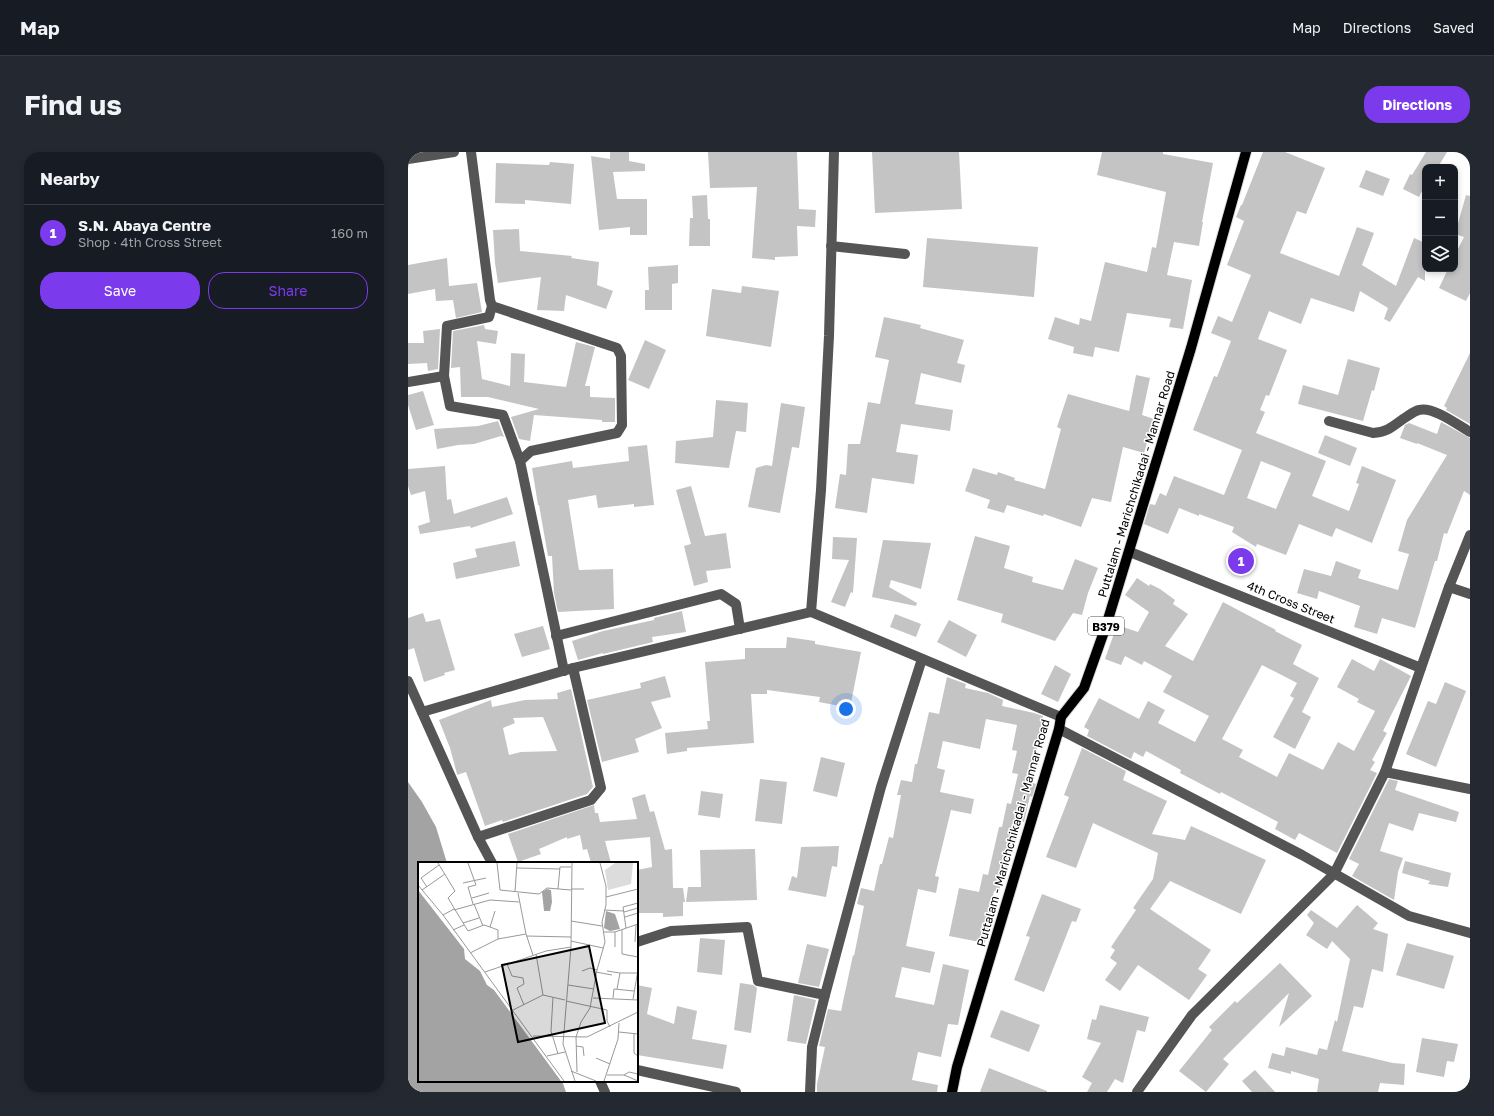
<!DOCTYPE html>
<meta charset="utf-8">
<style>
body{margin:0;font-family:"Golos Text",sans-serif;background:#242831;color:#f1f3f6}
.controls{position:absolute;right:12px;top:12px;display:grid;overflow:hidden;border-radius:8px;box-shadow:0 2px 6px #0003}
.controls button{width:36px;height:36px;display:grid;place-items:center;padding:0;border:0;border-bottom:1px solid #363941;background:#171b24;color:#f1f3f6;font:20px sans-serif}
.you{position:absolute;left:438px;top:557px;width:14px;height:14px;margin:-10px;border:3px solid #fff;border-radius:50%;background:#1a73e8;box-shadow:0 0 0 6px #1a73e833}
.badge{display:grid;place-items:center;width:26px;height:26px;border-radius:50%;background:#7c3aed;color:#fff;font-size:13px;font-weight:700}
.pin{position:absolute;translate:-50% -50%;border:2px solid #fff;box-shadow:0 1px 4px #0006}
.list{margin:0;padding:0;list-style:none}
h2{display:flex;justify-content:space-between;align-items:center;height:52px;margin:0;padding:0 16px;font-size:17px}
h2 small{font-size:13px;font-weight:400;color:#9ea1a6}
.list li{display:grid;grid-template-columns:26px 1fr auto;gap:12px;align-items:center;box-sizing:border-box;height:56px;padding:0 16px;border-top:1px solid #363941}
.list b{display:block;font-size:15px;white-space:nowrap}
.list p{margin:0;font-size:13px;white-space:nowrap;color:#9ea1a6}
.list em{font-size:13px;font-style:normal;color:#9ea1a6}
.actions{display:flex;gap:8px;padding:12px 16px}
.actions a{flex:1;padding:9px 0;border:1px solid #7c3aed;border-radius:16px;text-align:center;font-size:14px;color:#7c3aed}
.actions .main{background:#7c3aed;color:#fff}
.icon{flex:none;width:22px;height:22px;fill:none;stroke:currentColor;stroke-width:2;stroke-linecap:round;stroke-linejoin:round}
.map{position:relative;flex:none;width:1062px;height:940px;overflow:hidden;border-radius:16px}
header{display:flex;align-items:center;gap:24px;box-sizing:border-box;height:56px;padding:0 20px;background:#171b24;border-bottom:1px solid #363941}
header strong{font-size:19px}
nav{display:flex;gap:22px;margin-inline-start:auto;font-size:14px}
.intro{display:flex;align-items:center;justify-content:space-between;box-sizing:border-box;height:96px;padding:0 24px}
h1{margin:0;font-size:28px}
.button{padding:10px 18px;border-radius:16px;background:#7c3aed;color:#fff;font-size:14px;font-weight:700}
main{display:flex;gap:24px;padding:0 24px}
aside{flex:1;background:#171b24;border-radius:16px;box-shadow:0 2px 6px #0003}
.map>svg:first-child{display:block}
.water{fill:#a3a3a3}
.building{fill:#c4c4c4;fill-rule:evenodd}
.lines{fill:none;stroke-linecap:round;stroke-linejoin:round}
.major-casing{stroke:#dbdbdb;stroke-width:12}
.minor{stroke:#555;stroke-width:10}
.major{stroke:#000;stroke-width:10}
.labels{text-anchor:middle;dominant-baseline:central;stroke-width:3;stroke-linejoin:round;paint-order:stroke}
.shield{fill:#fff;stroke:#4c4c4c;stroke-width:1}
.shield-label{font-size:11px;font-weight:bold;fill:#000}
.street-label{font-size:12px;fill:#000;stroke:#fff}
.inset-road{fill:none;stroke:#999;stroke-width:1}
.view{fill:#000;fill-opacity:0.15;stroke:#000;stroke-width:2}
.inset-edge{fill:none;stroke:#000;stroke-width:2}
</style>
<header>
<strong>Map</strong>
<nav><a>Map</a><a>Directions</a><a>Saved</a></nav>
</header>
<div class="intro"><h1>Find us</h1><a class="button">Directions</a></div>
<main>
<aside>
<h2>Nearby<small></small></h2>
<ul class="list">
<li><span class="badge">1</span><div><b>S.N. Abaya Centre</b><p>Shop · 4th Cross Street</p></div><em>160 m</em></li>
</ul>
<div class="actions"><a class="main">Save</a><a>Share</a></div>
</aside>
<div class="map">
<svg width="1062" height="940" viewBox="0 0 1062 940">
<rect width="100%" height="100%" fill="#fff"/>
<path class="water" d="M0,630L14,650L28,675L39,711H11V929H154L158,940H0Z"/>
<g class="building">
<path d="M202,0H221V9L237,12V19L205,20L209,47H239V83H222V75L191,78L183,4L202,7Z"/>
<path d="M300,0H389L391,57L408,58L407,75L389,74L390,104L367,105V108L344,106L349,35L302,36Z"/>
<path d="M464,0H551L554,57L467,61Z"/>
<path d="M694,0H755V2L805,11L794,70H795L791,94L766,90L759,123L784,128L775,177L761,175L763,167L719,161L711,200L687,195L685,205L665,201L666,195L640,187L647,165L671,173L672,166L683,169L697,110L739,120L744,95L748,96L758,40L689,23Z"/>
<path d="M855,0H877L917,16L898,62L889,59L872,101L931,124L949,75L966,81L954,113L988,134L1006,86L1017,91V129L1010,125L982,170L976,167L980,156L952,139L946,160L903,146L893,172L861,159L850,187L879,198L861,244L858,243L852,258L857,260L848,281L918,309L904,344L941,359L951,332L948,331L954,314L988,328L964,391L928,376L924,385L891,372L878,403L849,392L848,395L824,380L826,375L791,362V364L771,356L760,382L736,372L742,352L747,353L752,341L758,344L766,324L816,343L834,298L785,278L806,224L809,225L823,189L803,181L810,164L824,170L843,123L819,113L836,69L828,65L833,53H834ZM853,309L883,321L868,357L839,346Z"/>
<path d="M1018,0H1039L1030,15H1017V33L1011,45L995,37L1002,22L1004,23Z"/>
<path d="M142,10L166,12L163,52L117,48V52L87,51L88,11L141,13Z"/>
<path d="M958,18L982,27L975,44L951,35Z"/>
<path d="M299,43L300,67H302V94H281L282,66H285L284,44Z"/>
<path d="M1058,43L1062,44V141L1058,149L1031,136L1040,117H1047V103L1056,85L1047,82Z"/>
<path d="M111,77L112,99L164,104L163,106L191,110L189,133L205,139L198,157L158,143L156,159L129,158L133,125L90,131L87,111L85,78Z"/>
<path d="M519,86L630,95L626,145L515,135Z"/>
<path d="M39,106L41,134L69,131L74,160L48,166L45,148L28,149L27,137L0,142V113Z"/>
<path d="M270,113V131L264,132V158H237V138H241L240,115Z"/>
<path d="M334,134L371,139L363,195L298,184L304,137L333,141Z"/>
<path d="M476,165L513,173L512,176L556,188L549,211L557,213L553,231L513,221L507,252L545,258L542,279L493,272L488,300L510,303L506,332L464,326L459,361L427,356L432,322L438,323L440,292H452L460,250L472,252L481,208L467,205Z"/>
<path d="M76,173L77,177L90,179L88,192L69,189L74,227L102,234L103,201L117,202L116,230L158,235L168,190L187,195L177,234H182V245L207,246V270H194V268L126,263L122,289L111,287L103,265L131,257L80,245H53L52,215L43,216L45,179Z"/>
<path d="M32,177L30,217L20,219L19,211L0,212V191H16L15,179Z"/>
<path d="M237,188L258,198L241,237L220,228Z"/>
<path d="M1062,201V272L1038,258L1039,256L1036,254Z"/>
<path d="M940,207L972,216L966,239L964,238L955,269L890,252L895,233L930,243Z"/>
<path d="M728,223L742,226L734,263L746,267L736,301L715,295L703,350L684,346L673,375L636,362L635,364L599,353L596,361L579,356L582,348L557,339L565,316L589,323L590,320L607,326L606,328L637,337L653,277L649,275L660,242L721,259Z"/>
<path d="M15,239L26,273L8,278L0,253V243Z"/>
<path d="M308,248L340,251L338,280L328,279L321,316L267,311L268,289L305,285Z"/>
<path d="M373,251L397,255L391,296L384,295L372,361L340,355L348,316L358,313L364,314Z"/>
<path d="M90,269L96,285L93,284L66,292L50,293L29,297L26,277L70,274Z"/>
<path d="M1033,270L1062,286V343L1056,339L1039,382L1036,381L1029,409H1027L1007,476L974,466L969,482L946,475L952,454L911,439L909,447L889,441L896,417L923,424L928,409L953,418L950,426L990,438L1001,402L990,399L999,368L1039,303L1009,291V292L992,286L997,273L1001,271L1029,282Z"/>
<path d="M917,283L949,296L942,314L910,301Z"/>
<path d="M239,293L246,353L226,355V352L190,356L188,343L160,348L171,418L205,417L206,457L150,460L146,441L144,404H140L131,353H130L124,316L164,309L165,316L221,309L220,295Z"/>
<path d="M37,314L39,348L43,347L46,362L99,345L105,362L63,376L62,374L12,382L10,374L22,370L17,339L3,343L0,334V317Z"/>
<path d="M283,334L297,384L318,381L323,416L298,419L300,430L286,434L276,394L283,392L268,338Z"/>
<path d="M567,384L602,394L596,416L625,425L624,430L655,438L667,407L690,416L680,441L674,463L665,461L647,489L593,470L595,462L549,448Z"/>
<path d="M425,385L449,386L445,441L443,440L437,455L423,450L441,408L424,407Z"/>
<path d="M475,388L523,391L513,437L483,428L481,435L509,451L508,454L464,445Z"/>
<path d="M107,389L112,414L48,427L45,411L69,405L67,397Z"/>
<path d="M729,426L741,434L742,432L752,437L767,448L765,452L780,462L757,494L785,509L815,450L868,478L867,479L894,493L885,512L911,526L894,560L903,565L887,597L865,585L886,546L882,544L889,531L854,513L814,587L835,598L831,605L869,625L881,601L915,618L930,590L946,599L967,559L949,550L951,547L929,535L944,507L966,519L972,507L1003,524L975,579L979,581L964,608L967,610L962,618L969,621L929,701L891,681L887,688L867,677L870,670L813,640L812,642L772,621L773,618L738,599L735,605L726,600L723,607L679,584L681,578L676,575L691,546L731,567L740,549L757,558L750,571L787,590L801,564L755,540L764,524L736,509L734,513L717,504L713,513L697,507L709,473L730,480L741,460L717,443Z"/>
<path d="M274,459L278,480L244,485L245,490L195,502V501L170,508L164,489L195,479L246,468V466Z"/>
<path d="M15,461L18,470L32,467L47,518L36,521L37,523L16,530L6,496L0,498V466Z"/>
<path d="M487,462L513,472L508,485L482,475Z"/>
<path d="M541,468L569,483L558,505L529,490Z"/>
<path d="M135,474L142,497L114,505L106,482Z"/>
<path d="M379,485L407,489V492L453,500L442,556L411,550L412,545L359,538V542H343L346,591L279,596V599L259,602L257,581L300,577L299,569H302L297,510L337,507V496H378Z"/>
<path d="M647,513L663,522L650,550L633,542Z"/>
<path d="M257,524L263,545L243,550L254,576L227,587L231,600L194,610L179,548L233,536L232,531Z"/>
<path d="M539,525L558,532L557,536L580,541L595,548L594,554L626,561L635,564L626,612H629L625,631L628,632L624,645L622,644L616,670L612,669L607,694L604,693L599,717H596L591,740L586,739L578,774L580,775L577,791L541,784L551,736L571,740L575,722L580,723L591,675H594L599,651L603,652L610,622L604,621L609,599L604,598L609,573L578,567L572,597L535,589L529,616L537,618L532,640L566,647L563,662L543,658L527,724L531,725L528,741L510,737L498,794L527,800L522,821L494,815L487,845L526,853L535,812L561,818L550,873L540,872L533,905L510,900L504,928L530,933L529,940H409V932L417,895L411,894L420,857L433,859L445,803L446,804L456,754L449,752L453,736L466,739L472,712H474L481,685L485,686L493,643H489L493,628L504,630L507,612H509L521,560L531,562Z"/>
<path d="M1037,530L1058,539L1028,615L998,602L1020,549L1028,552Z"/>
<path d="M163,537L185,635L179,642L95,670L94,668L77,674L58,620L49,623V622L42,596L31,568L83,548L84,555L117,548L150,547L149,541ZM135,565L149,599L113,600L101,603L95,576L107,571L105,566Z"/>
<path d="M674,596L718,619L715,628L759,649L744,682L777,688L783,674L858,708L833,762L762,729L742,757L803,798L790,817L799,823L781,848L730,813L712,839L697,828L709,811L702,806L707,798L703,795L728,758L725,756L745,727L750,701L685,671L668,716L638,705L661,645L656,643Z"/>
<path d="M413,605L437,611L429,645L405,639Z"/>
<path d="M352,627L379,630L374,672L347,669Z"/>
<path d="M981,627L990,629L987,638L1051,660L1048,670L1011,661L1005,679L981,671L972,699L995,706L990,720L986,748L944,724L951,712L941,707Z"/>
<path d="M293,639L315,642L312,666L290,663Z"/>
<path d="M237,642L242,660L246,659L257,698L264,697L265,736H275L277,750H275V764L255,765V761H229V718L244,715L242,685L197,689L203,711H183L179,697L175,698L172,683L159,687V685L131,697L133,702L110,710L100,682L186,653L187,661H190L192,670L229,667L224,646Z"/>
<path d="M431,694L429,715L424,714L418,745L380,738L384,724L389,726L393,695Z"/>
<path d="M347,697L349,748L278,750L280,735H293L292,698Z"/>
<path d="M997,709L1043,721L1040,735L1020,732L1022,729L994,721Z"/>
<path d="M634,742L673,757L668,770L664,769L636,840L606,828L622,785L618,784Z"/>
<path d="M949,753L970,771L965,777L980,782L975,820L964,817L955,856L946,854L934,899L985,911L997,912L996,933L972,931L970,940H909L911,927L883,919V922L860,916L864,901L876,904L878,895L909,903L911,896L919,898L927,868L929,870L942,807L924,789L919,797L898,783L906,771L899,763L903,758L929,776Z"/>
<path d="M292,786L317,788L314,823L289,820Z"/>
<path d="M999,791L1046,804L1036,837L988,823Z"/>
<path d="M399,792L421,797L411,835L390,831Z"/>
<path d="M872,811L904,844L871,875L881,841L815,907L821,912L798,940L771,919L804,878L801,875L827,849L829,851Z"/>
<path d="M332,831L345,833L349,836L343,881L326,878Z"/>
<path d="M229,833L244,836L239,862L266,872L269,854L289,859L284,887L319,893L315,917L229,903Z"/>
<path d="M386,843L408,848L398,892L379,889Z"/>
<path d="M692,853L741,865L737,880L729,878L715,931L707,927L699,940H679L684,931L674,925L693,891L679,887L684,867L688,868Z"/>
<path d="M593,858L632,873L621,900L582,885Z"/>
<path d="M1014,886L1050,892L1046,910L1039,909L1036,925L1008,920Z"/>
<path d="M581,916L639,939V940H572Z"/>
<path d="M847,918L867,940H844L834,929Z"/>
</g>
<g class="lines">
<g class="major-casing">
<path id="major" d="M544,940L549,915L651,577L653,565L676,536L698,474L783,196L838,0"/>
</g>
<g class="minor">
<path d="M63,0L82,148L84,154L209,196L213,204L214,273L209,281L123,299L112,309L156,519"/>
<path d="M0,7L46,0"/>
<path d="M423,94L497,102"/>
<path d="M84,154L81,165L39,174L36,224L42,254L95,263L112,309"/>
<path d="M0,230L36,224"/>
<path d="M921,269L965,281C979,280 984,275 995,267C1000,264 1006,259 1011,258C1025,254 1050,273 1062,280"/>
<path d="M722,400L1013,516"/>
<path d="M1041,435L1062,442"/>
<path d="M403,460L413,338L421,184L426,0"/>
<path d="M148,484L313,442L328,452L332,477"/>
<path d="M0,529L70,685L84,711"/>
<path d="M14,560L165,516L403,460L653,565"/>
<path d="M651,577L894,703L1001,764L1062,781"/>
<path d="M977,620L1062,637"/>
<path d="M70,685L183,648L193,636L165,516"/>
<path d="M229,790L263,779L339,775L350,829L417,843"/>
<path d="M229,918L328,940"/>
<path d="M192,929L197,940"/>
<path d="M402,940L404,895L417,843L473,635L514,507"/>
<path d="M729,940L784,863L926,722L977,620L1041,435L1062,383"/>
</g>
<use href="#major" class="major"/>
</g>
<g class="labels">
<rect class="shield" x="680" y="465" width="36" height="18" rx="3"/>
<g class="shield-label">
<text x="698" y="474">B379</text>
</g>
<g class="street-label">
<text transform="translate(728 332) rotate(-73)">Puttalam - Marichchikadai - Mannar Road</text>
<text transform="translate(883 450) rotate(22)">4th Cross Street</text>
<text transform="translate(605 681) rotate(-74)">Puttalam - Marichchikadai - Mannar Road</text>
</g>
</g>
<g transform="translate(10 710)">
<rect width="220" height="220" fill="#fff"/>
<path d="M197,1H215L213,22L190,28L187,8Z" fill="#dcdcdc"/>
<path d="M129,27L133,28L134,40L132,49H126L124,30ZM0,28L46,87L47,97L62,109L69,123L76,128L143,219H0ZM188,49L197,52L202,67L192,69L186,66Z" fill="#a3a3a3"/>
<path class="inset-road" d="M20,1L37,29L30,36L50,69L66,63L72,65L80,68V77M50,1L58,23L50,25L55,42M79,1L82,28L121,32L129,26L153,28M154,1L153,85L145,182L157,219M99,6L142,7M45,21L68,16M0,23L25,53L146,219M9,25L3,16L21,3M140,27L142,5H153M153,27H166M4,28L27,12M97,30L99,1M100,31L108,72L115,93M188,35L220,27M54,36L71,31M56,42L65,64M36,48L72,38L101,40M186,48L206,49M206,50L220,46M25,53L36,47M207,55L220,51M153,59L184,64M45,61L61,56M72,65L77,49M208,66L205,45L220,41M35,68L46,63M204,68V92L220,95M185,70H197L220,62M197,70V85M108,74L153,75M153,79L185,86M217,80L218,63M52,91L80,77L108,72M118,92L125,133M89,102L94,114L105,116L106,122L99,126L106,143M164,109L172,106L179,108M189,109L202,111M67,110L128,89L153,85M178,110L194,113M150,123L176,127M199,127L202,111H219M135,135L133,169L140,192M175,136L220,138M195,136L196,127L216,129M215,137L220,108M148,139L189,148V159L192,165M95,148L125,133L147,138M201,170L220,172M216,171V191L220,194M115,174L169,175L220,150M158,184L165,185L166,194M129,194L147,190M178,196L192,202M153,209L178,219M159,210L158,175L163,160L172,146L179,108L187,80L184,60L188,43V24L182,1M189,213H206L211,210L220,212M206,213L220,219M186,219L200,177L201,161"/>
<path class="view" d="M171,84L187,161L100,180L84,103Z"/>
<rect width="220" height="220" class="inset-edge"/>
</g>
</svg>
<div class="controls">
<button>+</button>
<button>−</button>
<button><svg class="icon" aria-label="layers" viewBox="0 0 24 24"><path d="M12 4l9 5-9 5-9-5zM3 14l9 5 9-5"/></svg></button>
</div>
<div class="you"></div>
<div class="pin badge" style="left:833px;top:409px">1</div>
</div>
</main>
